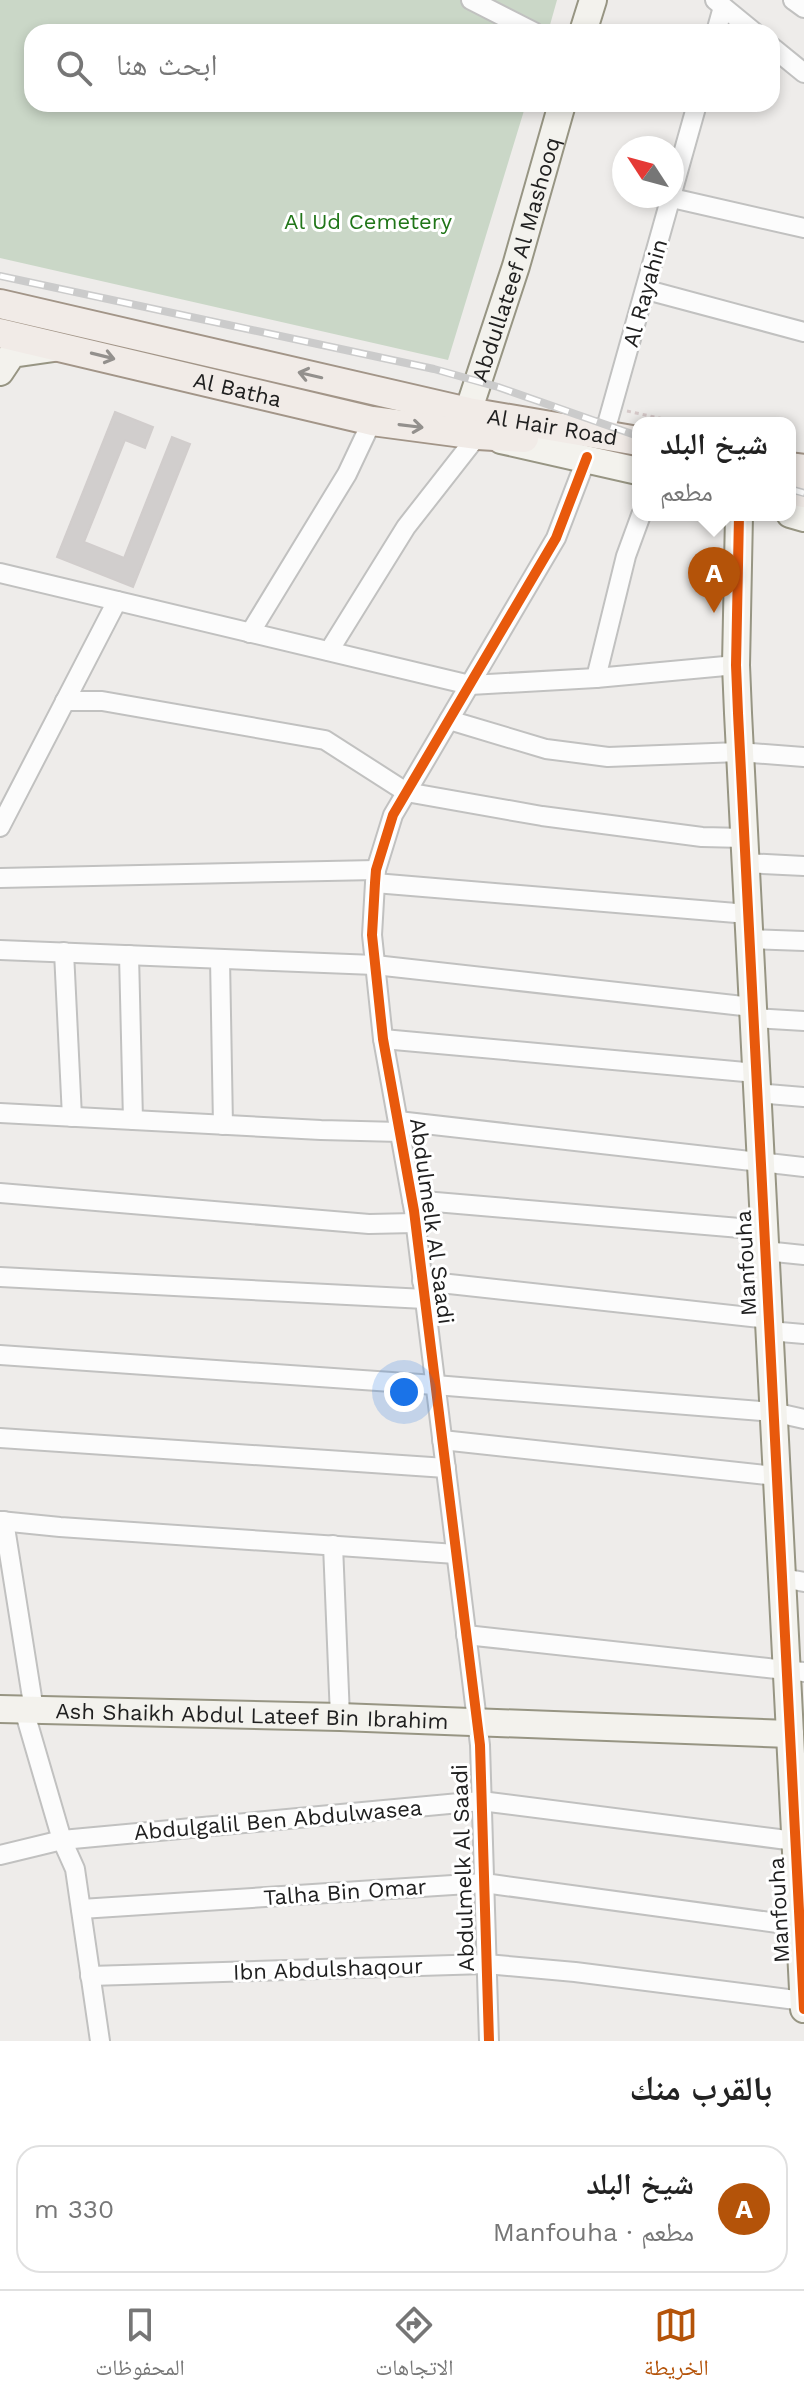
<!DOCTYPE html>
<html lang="ar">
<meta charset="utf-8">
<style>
body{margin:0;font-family:"Work Sans","Noto Naskh Arabic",sans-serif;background:#f6f6f6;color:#222;direction:rtl}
.compass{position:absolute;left:612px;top:136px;width:72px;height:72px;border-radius:50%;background:#fff;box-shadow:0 4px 12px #0003;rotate:306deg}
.you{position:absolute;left:404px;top:1392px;width:28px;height:28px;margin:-20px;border:6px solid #fff;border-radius:50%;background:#1a73e8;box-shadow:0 0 0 12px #1a73e833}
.badge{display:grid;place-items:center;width:52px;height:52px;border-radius:50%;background:#b45309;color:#fff;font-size:26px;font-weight:700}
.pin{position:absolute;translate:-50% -66px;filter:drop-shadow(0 2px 4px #0008)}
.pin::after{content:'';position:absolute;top:42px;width:28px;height:24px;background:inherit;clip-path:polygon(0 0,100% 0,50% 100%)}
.popup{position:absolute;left:632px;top:417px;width:164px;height:104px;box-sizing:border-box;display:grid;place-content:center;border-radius:16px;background:#fff;filter:drop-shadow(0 2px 6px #0005);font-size:26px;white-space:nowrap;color:#767676}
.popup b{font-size:30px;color:#222}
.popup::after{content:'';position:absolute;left:50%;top:100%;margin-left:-16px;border:16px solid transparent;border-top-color:#fff}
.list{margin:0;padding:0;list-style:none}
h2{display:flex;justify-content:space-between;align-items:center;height:104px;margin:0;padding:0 32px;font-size:34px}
h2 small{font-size:26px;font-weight:400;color:#767676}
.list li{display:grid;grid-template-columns:52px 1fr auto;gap:24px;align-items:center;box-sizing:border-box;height:128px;margin:0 16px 16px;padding:0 16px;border:2px solid #e0e0e0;border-radius:24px}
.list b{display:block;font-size:30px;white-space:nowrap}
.list p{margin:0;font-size:26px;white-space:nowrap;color:#767676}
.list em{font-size:26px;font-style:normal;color:#767676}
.icon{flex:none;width:44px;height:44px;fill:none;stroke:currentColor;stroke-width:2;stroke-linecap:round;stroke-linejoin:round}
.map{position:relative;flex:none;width:804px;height:2041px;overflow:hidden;direction:ltr}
.search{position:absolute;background:#fff;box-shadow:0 4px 12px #0003;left:24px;right:24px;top:24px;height:88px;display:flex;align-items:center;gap:20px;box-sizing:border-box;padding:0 28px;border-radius:24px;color:#767676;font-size:30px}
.sheet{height:248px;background:#fff}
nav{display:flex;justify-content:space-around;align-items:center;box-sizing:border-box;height:112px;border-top:2px solid #e0e0e0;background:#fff;font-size:22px;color:#767676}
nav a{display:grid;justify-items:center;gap:4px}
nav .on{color:#b45309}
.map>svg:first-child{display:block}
.cemetery{fill:#cad7c7}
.building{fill:#d1cecd;stroke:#d1cdcc;stroke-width:2}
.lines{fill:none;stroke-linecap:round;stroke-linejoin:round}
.street-casing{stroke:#c1c1c0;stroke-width:22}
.secondary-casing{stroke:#979583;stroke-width:30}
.primary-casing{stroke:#a29588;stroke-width:32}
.path{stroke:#d6c9c9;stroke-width:3;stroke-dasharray:4 4;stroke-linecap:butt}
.street{stroke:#fcfcfc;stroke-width:18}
.secondary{stroke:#f3f2ed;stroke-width:26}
.primary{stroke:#f1ebe7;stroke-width:28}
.rail-casing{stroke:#cbcbcb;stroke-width:8}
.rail{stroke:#fff;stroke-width:5;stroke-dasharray:15;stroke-linecap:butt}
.cycleway-casing{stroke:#fff;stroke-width:15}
.cycleway{stroke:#e8590c;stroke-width:10}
.oneway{stroke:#93908d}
.labels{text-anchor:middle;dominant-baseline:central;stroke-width:6;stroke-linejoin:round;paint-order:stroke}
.park-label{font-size:22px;fill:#207518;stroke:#fff}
.street-label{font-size:22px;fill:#202020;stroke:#fff}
</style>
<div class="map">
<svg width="804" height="2041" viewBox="0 0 804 2041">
<rect width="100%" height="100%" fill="#eeecea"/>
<path class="cemetery" d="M0,0H557L548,32H32V104H526L448,360L0,258Z"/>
<path class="building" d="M115,412L153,427L145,448L125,440L84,542L124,558L172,437L190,444L133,587L57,557Z"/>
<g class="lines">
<g class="street-casing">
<g id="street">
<path d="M471,0L534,32"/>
<path d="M715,0L754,32"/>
<path d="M793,0L804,8"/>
<path d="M716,32L723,7"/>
<path d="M772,47L804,73"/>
<path d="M672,198L804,228"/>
<path d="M647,290L804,332"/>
<path d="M604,435L697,104"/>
<path d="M0,573L470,685L596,678L736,665"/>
<path d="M250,633L347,474L372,421"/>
<path d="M329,651L406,527L478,435"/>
<path d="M596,678L626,556L641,515"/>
<path d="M65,701H102L325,740L406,792L542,816L702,837L744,838"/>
<path d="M449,720L546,749L608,757L739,752L804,757"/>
<path d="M0,827L117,601"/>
<path d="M745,863L804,866"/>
<path d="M0,878L376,870"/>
<path d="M375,883L748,914"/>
<path d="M749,939L804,941"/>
<path d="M0,950L375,965L752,1007"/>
<path d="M64,952L72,1117"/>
<path d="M129,955L133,1120"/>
<path d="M220,959L223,1125"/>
<path d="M753,1018L804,1021"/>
<path d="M383,1039L756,1073"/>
<path d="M757,1093L804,1097"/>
<path d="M0,1113L321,1130L400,1132"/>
<path d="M398,1121L804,1167"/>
<path d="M0,1193L369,1224L415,1223"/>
<path d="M412,1200L764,1230"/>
<path d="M765,1251L804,1255"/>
<path d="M0,1277L425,1299"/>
<path d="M422,1281L769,1319"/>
<path d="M769,1331L804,1334"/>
<path d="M0,1355L435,1385L773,1412L804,1419"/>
<path d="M0,1438L446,1468"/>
<path d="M442,1440L776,1476"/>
<path d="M0,1521L60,1527L456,1554"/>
<path d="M4,1521L34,1710"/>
<path d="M333,1545L340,1717"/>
<path d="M782,1578L804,1582"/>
<path d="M466,1635L804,1672"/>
<path d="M24,1710L62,1840L75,1869L100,2041"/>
<path d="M0,1855L62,1840L481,1801L795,1841"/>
<path d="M81,1909L484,1883L799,1926"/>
<path d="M90,1976L486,1964L575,1972L804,2001"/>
<path d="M489,2041L480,1745L414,1211L383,1039L372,935L375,883L376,870L393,815L556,538L587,457"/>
</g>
</g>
<g class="secondary-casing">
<g id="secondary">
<path d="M583,32L593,0"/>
<path d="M0,372L12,354L54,348"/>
<path id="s1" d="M468,412L516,266L562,104"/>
<path d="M501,440L638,471"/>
<path d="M790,514L804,518"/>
<path d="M739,515L736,665L738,713L804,2009"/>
<path id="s2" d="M0,1709L340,1717L790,1734"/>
</g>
</g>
<g class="primary-casing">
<g id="primary">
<path id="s3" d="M0,304L468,412L638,441"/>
<path id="s4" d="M0,333L372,421L478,435L524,438"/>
<path d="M790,467L804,469"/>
<path d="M790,490L804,493"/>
</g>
</g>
<path class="path" d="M627,411L682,423"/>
<use href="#street" class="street"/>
<use href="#secondary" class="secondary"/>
<use href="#primary" class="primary"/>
<g class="rail-casing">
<g id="rail">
<path d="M0,276L434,369L498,387L638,436"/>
<path d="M790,489L804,493"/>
</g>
</g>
<use href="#rail" class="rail"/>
<g class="cycleway-casing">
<g id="cycleway">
<path d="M739,515L736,665L738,713L804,2009"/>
<path d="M489,2041L480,1745L414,1211L383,1039L372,935L375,883L376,870L393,815L556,538L587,457"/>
</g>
</g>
<use href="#cycleway" class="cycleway"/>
</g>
<defs><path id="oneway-shaft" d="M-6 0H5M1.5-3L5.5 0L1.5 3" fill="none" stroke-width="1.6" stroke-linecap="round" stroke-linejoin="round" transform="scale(2)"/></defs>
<g class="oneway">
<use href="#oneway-shaft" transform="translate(103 356) rotate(14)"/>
<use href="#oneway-shaft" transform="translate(310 375) rotate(-167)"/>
<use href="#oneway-shaft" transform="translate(411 426) rotate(7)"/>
</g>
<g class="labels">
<g class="park-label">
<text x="368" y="221">Al Ud Cemetery</text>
</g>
<g class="street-label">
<text stroke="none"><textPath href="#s1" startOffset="160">Abdullateef Al Mashooq</textPath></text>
<text transform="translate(645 293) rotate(-74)">Al Rayahin</text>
<text stroke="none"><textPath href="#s4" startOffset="244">Al Batha</textPath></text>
<text stroke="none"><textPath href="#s3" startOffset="566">Al Hair Road</textPath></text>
<text transform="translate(432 1221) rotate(82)">Abdulmelk Al Saadi</text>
<text transform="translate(746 1263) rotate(-93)">Manfouha</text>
<text stroke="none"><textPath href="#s2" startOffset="252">Ash Shaikh Abdul Lateef Bin Ibrahim</textPath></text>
<text transform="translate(278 1820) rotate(-5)">Abdulgalil Ben Abdulwasea</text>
<text transform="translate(463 1868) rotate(-92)">Abdulmelk Al Saadi</text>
<text transform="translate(345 1892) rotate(-4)">Talha Bin Omar</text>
<text transform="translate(779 1910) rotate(-93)">Manfouha</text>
<text transform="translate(328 1969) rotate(-2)">Ibn Abdulshaqour</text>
</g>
</g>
</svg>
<svg class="compass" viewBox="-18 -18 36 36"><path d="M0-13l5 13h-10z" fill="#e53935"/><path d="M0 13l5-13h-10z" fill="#767676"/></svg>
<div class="you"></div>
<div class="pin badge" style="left:714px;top:613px">A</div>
<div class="popup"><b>شيخ البلد</b>مطعم</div>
<div class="search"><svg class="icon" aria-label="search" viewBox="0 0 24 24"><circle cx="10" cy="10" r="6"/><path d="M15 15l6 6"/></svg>ابحث هنا</div>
</div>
<section class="sheet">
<h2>بالقرب منك<small></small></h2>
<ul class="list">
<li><span class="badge">A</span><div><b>شيخ البلد</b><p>مطعم · Manfouha</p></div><em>330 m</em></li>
</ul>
</section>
<nav>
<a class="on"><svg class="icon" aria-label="map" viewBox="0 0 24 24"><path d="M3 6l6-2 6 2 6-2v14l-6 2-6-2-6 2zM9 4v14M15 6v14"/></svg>الخريطة</a>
<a><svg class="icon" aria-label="directions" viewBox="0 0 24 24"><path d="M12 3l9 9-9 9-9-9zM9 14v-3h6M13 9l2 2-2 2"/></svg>الاتجاهات</a>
<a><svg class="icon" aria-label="saved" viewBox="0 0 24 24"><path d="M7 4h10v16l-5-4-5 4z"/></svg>المحفوظات</a>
</nav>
